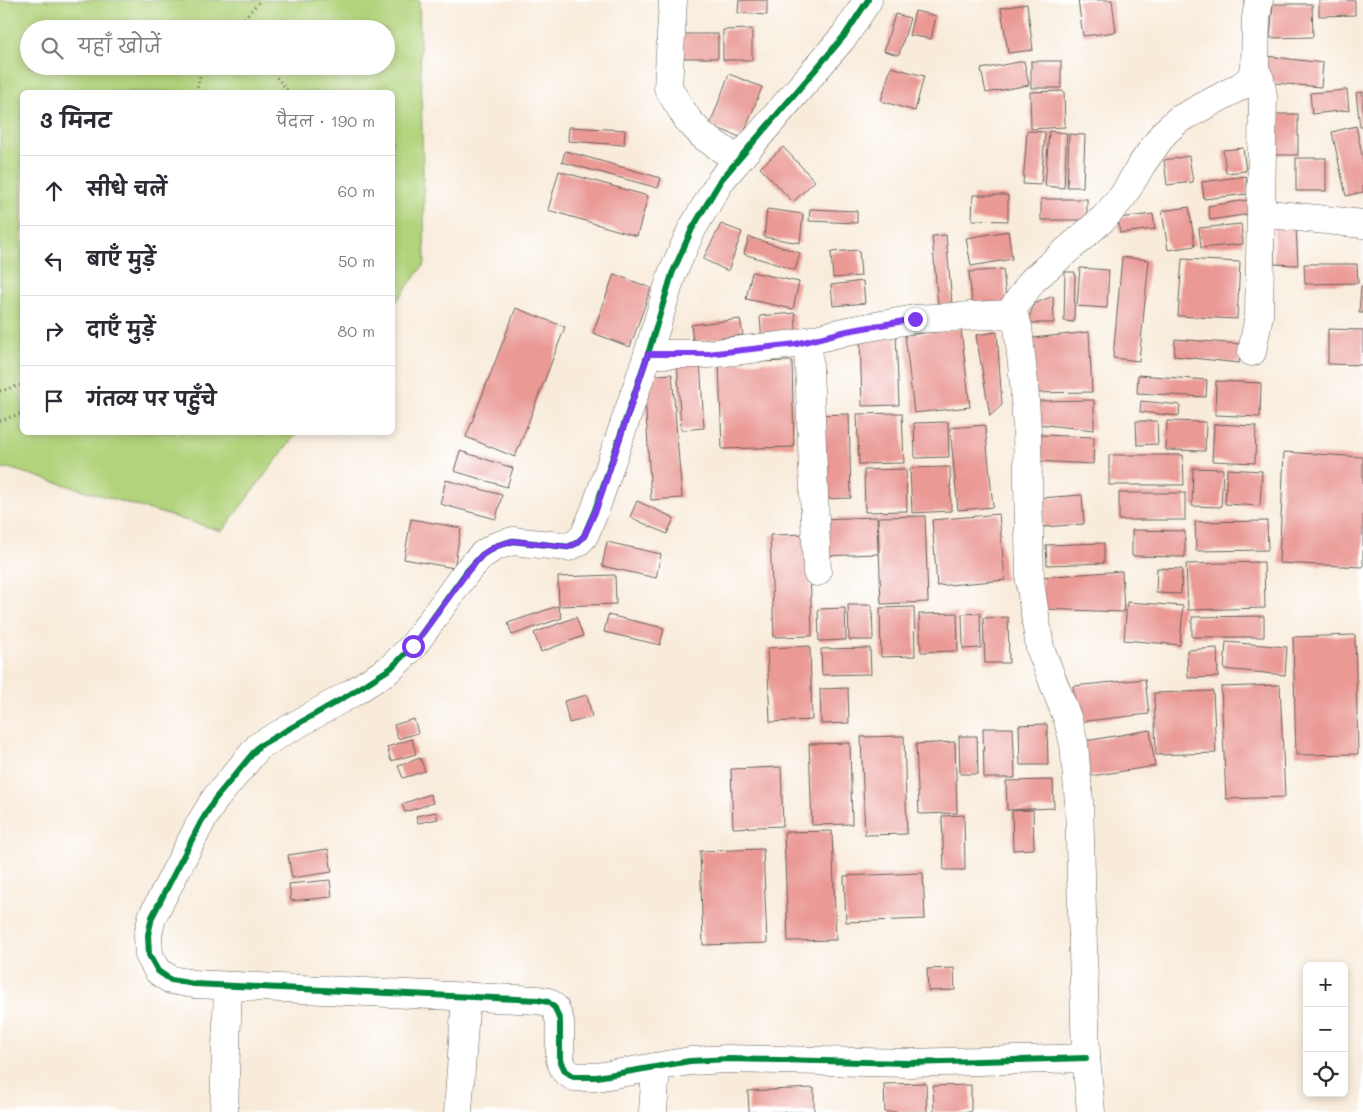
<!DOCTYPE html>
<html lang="hi">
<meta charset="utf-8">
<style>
body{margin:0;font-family:Mali,"Playpen Sans Deva",sans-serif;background:#f7f7f7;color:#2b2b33}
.controls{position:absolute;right:15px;bottom:15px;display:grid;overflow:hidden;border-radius:8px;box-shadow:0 2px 8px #0003}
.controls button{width:45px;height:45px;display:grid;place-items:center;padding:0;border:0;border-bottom:1px solid #e1e1e2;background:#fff;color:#2b2b33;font:25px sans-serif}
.stop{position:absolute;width:15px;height:15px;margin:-11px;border:4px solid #7c3aed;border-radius:50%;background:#fff}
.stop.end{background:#7c3aed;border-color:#fff;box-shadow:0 1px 5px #0008}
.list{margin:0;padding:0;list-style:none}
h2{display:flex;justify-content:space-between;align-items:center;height:65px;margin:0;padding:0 20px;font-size:21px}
h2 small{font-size:16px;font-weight:400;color:#7c7c81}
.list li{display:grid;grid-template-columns:32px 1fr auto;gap:15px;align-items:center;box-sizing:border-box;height:70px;padding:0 20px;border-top:1px solid #e1e1e2}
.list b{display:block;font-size:19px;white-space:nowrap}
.list em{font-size:16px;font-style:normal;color:#7c7c81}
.icon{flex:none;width:28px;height:28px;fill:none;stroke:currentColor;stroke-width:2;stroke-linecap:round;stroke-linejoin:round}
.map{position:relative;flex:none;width:1363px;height:1112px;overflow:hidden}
.search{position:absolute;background:#fff;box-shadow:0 2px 8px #0003;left:20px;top:20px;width:375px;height:55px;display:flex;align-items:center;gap:12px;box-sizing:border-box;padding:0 18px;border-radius:28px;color:#7c7c81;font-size:19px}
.panel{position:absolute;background:#fff;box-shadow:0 2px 8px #0003;left:20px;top:90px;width:375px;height:345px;border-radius:8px}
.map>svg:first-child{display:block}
.green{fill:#b2d37b;stroke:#67784c;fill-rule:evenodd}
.building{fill:#ea9994}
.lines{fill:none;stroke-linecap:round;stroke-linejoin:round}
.minor-casing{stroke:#69645e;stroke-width:29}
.path{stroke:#69645e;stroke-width:3;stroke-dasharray:1 4;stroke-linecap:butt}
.minor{stroke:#fff;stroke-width:28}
.cycleway-casing{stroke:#fff;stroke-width:9}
.cycleway{stroke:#00873e;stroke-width:6}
.route{stroke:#7c3aed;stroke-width:6}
</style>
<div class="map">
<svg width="1363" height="1112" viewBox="0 0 1363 1112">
<rect width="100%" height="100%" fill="#fff"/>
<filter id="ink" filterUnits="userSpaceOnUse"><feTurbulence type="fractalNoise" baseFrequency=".02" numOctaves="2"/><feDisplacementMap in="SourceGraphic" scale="10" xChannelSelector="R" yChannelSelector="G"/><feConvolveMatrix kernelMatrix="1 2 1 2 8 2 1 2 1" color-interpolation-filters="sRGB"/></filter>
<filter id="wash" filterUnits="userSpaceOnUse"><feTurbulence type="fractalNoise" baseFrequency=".0096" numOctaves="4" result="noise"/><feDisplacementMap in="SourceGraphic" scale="20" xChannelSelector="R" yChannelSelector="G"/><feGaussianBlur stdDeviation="1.12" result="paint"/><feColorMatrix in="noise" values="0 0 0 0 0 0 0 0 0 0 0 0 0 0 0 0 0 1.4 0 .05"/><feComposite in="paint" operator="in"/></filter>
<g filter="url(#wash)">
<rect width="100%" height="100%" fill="#f8ebda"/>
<path class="green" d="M0,0H419L425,263L393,306L392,92H22V432L297,433L222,531L8,468L0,470ZM29,29H386V66H29Z"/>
<g id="blocks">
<g class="building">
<path d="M739,0H767V15L738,13Z"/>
<path d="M1078,0H1112L1116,32L1083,36Z"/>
<path d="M1319,0H1355V15L1319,16Z"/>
<path d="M1027,4L1033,50L1008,53L1001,8Z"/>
<path d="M1273,4H1312L1313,37L1270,38Z"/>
<path d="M915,11L936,16L931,39L909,35Z"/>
<path d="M895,14L910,18L899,55L884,51Z"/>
<path d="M752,29V60H723V30Z"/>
<rect x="675" y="34" width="43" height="24"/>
<path d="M1266,56L1323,63L1321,87L1264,82Z"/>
<path d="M1024,61L1029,85L986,93L981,69Z"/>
<rect x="1031" y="61" width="30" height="27"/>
<path d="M891,67L924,76L915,111L881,101Z"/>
<path d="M729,74L762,87L742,138L710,125Z"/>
<path d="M1347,90L1349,110L1312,114L1310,93Z"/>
<path d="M1064,91L1065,127L1031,129L1030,92Z"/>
<path d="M1363,92V127H1360L1356,93Z"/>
<rect x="1266" y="114" width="32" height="41"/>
<path d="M1356,126L1363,159V192L1346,196L1332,132Z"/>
<path d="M569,127L625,130L624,145L568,141Z"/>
<path d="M1027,131L1045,132L1041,185L1023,184Z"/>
<path d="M1049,131L1067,133L1064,188L1045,186Z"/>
<path d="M1069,134L1085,135L1083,187H1067Z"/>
<path d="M783,147L815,181L793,202L760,168Z"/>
<path d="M1243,148L1246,171L1226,173L1223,150Z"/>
<path d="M565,151L661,178L658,188L562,162Z"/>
<path d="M1189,156L1193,182L1167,185L1164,160Z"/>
<rect x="1296" y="158" width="30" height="33"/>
<path d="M559,171L648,196L637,236L548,210Z"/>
<path d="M1246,176L1248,194L1204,199L1202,182Z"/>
<path d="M973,195H1008V221L972,220Z"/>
<rect x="1041" y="199" width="46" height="21"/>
<path d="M1247,200L1250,214L1210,220L1208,206Z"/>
<path d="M1189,207L1195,246L1168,250L1162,211Z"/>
<path d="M767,209L803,214L800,243L764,237Z"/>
<path d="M810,209L857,211V223L809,221Z"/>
<path d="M1153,214L1155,229L1120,233L1118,218Z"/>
<path d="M721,224L742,232L728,271L703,259Z"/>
<path d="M1241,224L1243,244L1201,248L1199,228Z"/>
<path d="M1296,227L1298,265L1274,264V228Z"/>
<path d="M1008,231L1012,259L971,266L966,238Z"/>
<path d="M946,235L952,304L938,306L932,236Z"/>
<path d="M749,237L800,253L795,270L744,254Z"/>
<path d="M859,250L861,276L833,278L831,252Z"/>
<path d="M1122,257L1149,260L1139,361L1113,358Z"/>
<path d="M1182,259L1240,262L1237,319L1178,316Z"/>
<path d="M1304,264H1357L1358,283L1305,284Z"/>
<path d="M1080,268L1109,270L1107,308L1077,306Z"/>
<path d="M1003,269L1007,309L973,313L969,272Z"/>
<path d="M752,272L799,282L793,309L746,299Z"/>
<path d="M1065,272H1075L1074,322L1064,321Z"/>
<path d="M614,274L651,288L630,347L593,333Z"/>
<path d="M863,281L865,303L833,306L831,285Z"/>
<path d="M1361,286H1363V313H1359Z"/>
<path d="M1053,296L1054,323H1027L1034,304Z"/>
<path d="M516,308L565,327L515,457L466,437Z"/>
<path d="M795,313L797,341L762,344L760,316Z"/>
<path d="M740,319L743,335L693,342L691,325Z"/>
<path d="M961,329L970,407L914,413L905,335Z"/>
<path d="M1328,329L1363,330V365L1328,364Z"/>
<path d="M997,332L1002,405L990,416L976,335Z"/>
<path d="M1089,332L1092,392L1030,393L1033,338Z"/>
<path d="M896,334L899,405L862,406L860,335Z"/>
<path d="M1175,339L1241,344L1239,363L1174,356Z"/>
<path d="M700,359L704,428L681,430L677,360Z"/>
<path d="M792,361L794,447L722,449L719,363Z"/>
<path d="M672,374L682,498L651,500L644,376Z"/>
<path d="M1138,375L1207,380L1206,397L1137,393Z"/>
<path d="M1216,381L1261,383L1260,417L1215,415Z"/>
<path d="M1094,400V430L1036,424L1039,401Z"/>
<path d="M1141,401L1180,405L1179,416L1140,412Z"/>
<path d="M902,413L904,463L859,464L857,414Z"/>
<path d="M849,414L851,498L820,499L814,415Z"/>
<path d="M1136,421H1157L1158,444L1137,445Z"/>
<path d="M1167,421L1206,422L1205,451L1166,450Z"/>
<path d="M948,422L949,457L915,458L914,423Z"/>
<path d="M1214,424L1256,426L1255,463L1212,461Z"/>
<path d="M985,425L993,507L958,510L950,428Z"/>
<path d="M1040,435L1094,437L1093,464L1034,461Z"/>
<path d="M460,451L513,468L507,487L454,471Z"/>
<path d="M1284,452L1363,457V567L1279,563Z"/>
<path d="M1109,455H1183L1184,485H1109Z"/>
<path d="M950,467L951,511L912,513L910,468Z"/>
<path d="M1193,468L1223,469L1221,507L1192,506Z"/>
<path d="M906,469L907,511L865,512L864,470Z"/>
<path d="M1227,469L1262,471L1260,506L1225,504Z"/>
<path d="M446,480L502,495L496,519L440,504Z"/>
<rect x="1119" y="493" width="66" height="27"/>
<path d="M1082,495L1084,524L1043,527L1040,498Z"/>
<path d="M637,501L674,518L667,534L630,517Z"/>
<path d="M999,514L1005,580L937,586L932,520Z"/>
<path d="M925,516L928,602L881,604L878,517Z"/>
<path d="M877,517L878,554L820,556L818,519Z"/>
<path d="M411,519L461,528L454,568L404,559Z"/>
<path d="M1267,521L1268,550L1196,551L1195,522Z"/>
<path d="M1132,530L1185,531V557L1132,556Z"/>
<path d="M809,534L812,636L774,637L770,535Z"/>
<path d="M607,542L661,554L656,578L602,566Z"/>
<path d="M1104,543V563L1047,565L1046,545Z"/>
<path d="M1264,562L1265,608L1188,610L1186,564Z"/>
<path d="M1157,568L1182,569L1181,594L1156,593Z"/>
<path d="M1122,571L1124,612L1041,609L1042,577Z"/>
<path d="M615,575L616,604L559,606L558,577Z"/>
<path d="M1127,602L1183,606L1180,645L1124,640Z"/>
<path d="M848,605H872L873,640H849Z"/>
<path d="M558,606L562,618L512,635L508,623Z"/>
<path d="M914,607L915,656L881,657L880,608Z"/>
<path d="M845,608L846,640L819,641L818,609Z"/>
<path d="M957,613L958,651L921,652L919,614Z"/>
<path d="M980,613L981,648L963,649L962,614Z"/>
<path d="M608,615L664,628L660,645L604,632Z"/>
<path d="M1264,616V637H1192V617Z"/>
<path d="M576,617L583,636L541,652L534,633Z"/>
<path d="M1008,617L1009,663H985L983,618Z"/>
<path d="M1355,635L1358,754L1296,755L1293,637Z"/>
<path d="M1226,642L1287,647L1285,675L1224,669Z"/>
<path d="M810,646L812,720L770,722L767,648Z"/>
<path d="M870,648L871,674L822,675L821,649Z"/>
<path d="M1217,648L1218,677L1188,678L1187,650Z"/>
<path d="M1145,679L1149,714L1077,722L1073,686Z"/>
<path d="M1280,685L1285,797L1226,799L1221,687Z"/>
<path d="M848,688L849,723L821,724L820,689Z"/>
<path d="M1213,691L1216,753L1156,755L1154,693Z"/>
<path d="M587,695L592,717L569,723L564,701Z"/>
<path d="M414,719L418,733L398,739L394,725Z"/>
<path d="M1047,724L1048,765H1020L1019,725Z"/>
<path d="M983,728H1013L1015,778H984Z"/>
<path d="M1150,730L1155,766L1085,777L1079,742Z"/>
<path d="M904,736L907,834L865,835L861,737Z"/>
<path d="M959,736H977L978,774H960Z"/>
<path d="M412,739L416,754L391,761L387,747Z"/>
<path d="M955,742L957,813L919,814L916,744Z"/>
<path d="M850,743L852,824L812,825L809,744Z"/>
<path d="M420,758L425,771L403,778L398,766Z"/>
<path d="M781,767L783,826L733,828L731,769Z"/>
<path d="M1053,780L1054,808L1007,810L1006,781Z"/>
<path d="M430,794L433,803L405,812L402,804Z"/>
<path d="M1033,810L1034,849L1013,850L1012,811Z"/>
<path d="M436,812L438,819L418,823L416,816Z"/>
<path d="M964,815L965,870H944L942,816Z"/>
<path d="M832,831L836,940L788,941L784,832Z"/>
<path d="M328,849L332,872L292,878L288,855Z"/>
<path d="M763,849L767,943L703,945L700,851Z"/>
<path d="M923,873L925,919L846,922L844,876Z"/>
<path d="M330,880L332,897L291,901L289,884Z"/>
<path d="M954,968L955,990L928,991L927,969Z"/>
<path d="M926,1083L927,1112H885L884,1084Z"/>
<path d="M971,1085V1112H934L933,1086Z"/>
<path d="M814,1088V1112H749L748,1091Z"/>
</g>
</g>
</g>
<g filter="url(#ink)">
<use href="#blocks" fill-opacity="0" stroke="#69645e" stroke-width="1"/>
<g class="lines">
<g class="minor-casing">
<g id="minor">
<path d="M673,0L668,88L688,120L703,136L738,160"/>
<path d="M868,0L845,35L721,180L692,229L672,274L648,354L595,510L584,536L577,543L568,547L513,541L496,546L482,555L467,571L413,646L391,668L352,693L259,746L215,799L201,822L152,917L148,935L149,955L158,971L171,980L194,984L538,1000L548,1002L555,1008L560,1021V1060L565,1071L574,1077H597L690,1061L729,1059L908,1063L1086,1058"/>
<path d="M1261,213L1363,224"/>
<path d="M1009,314L1033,280L1104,218L1123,196L1142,164L1164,133L1178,120L1241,86L1249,80L1255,69L1256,18L1259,0"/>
<path d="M808,341L817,572"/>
<path d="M1252,352L1259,315L1263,96L1260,79L1255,69"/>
<path d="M648,354H707L796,344L847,331L915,319L1009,314L1015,319L1018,327L1024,383L1027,431L1030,582L1040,648L1068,720L1074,744L1079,802L1086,1058L1091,1112"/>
<path d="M224,1112L228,986"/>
<path d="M458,1112L466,996"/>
<path d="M653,1112L656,1067"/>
</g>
</g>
<g class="path">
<path d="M234,29L261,0"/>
<path d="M267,66L289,92"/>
<path d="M196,92L201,72L206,66"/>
<path d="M0,391L22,385"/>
<path d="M0,421L22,413"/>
</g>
<use href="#minor" class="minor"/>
<g class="cycleway-casing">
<path id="cycleway" d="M868,0L845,35L721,180L692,229L672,274L648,354L595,510L584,536L577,543L568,547L513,541L496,546L482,555L467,571L413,646L391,668L352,693L259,746L215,799L201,822L152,917L148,935L149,955L158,971L171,980L194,984L538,1000L548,1002L555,1008L560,1021V1060L565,1071L574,1077H597L690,1061L729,1059L908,1063L1086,1058"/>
</g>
<use href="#cycleway" class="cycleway"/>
</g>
</g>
<g class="lines" filter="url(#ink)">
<path class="route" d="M413,646L468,571L482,555L496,546L513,541L568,547L577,543L584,536L596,510L648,354H707L796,344L847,331L915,319"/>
</g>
</svg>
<div class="controls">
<button>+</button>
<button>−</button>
<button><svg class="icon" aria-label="locate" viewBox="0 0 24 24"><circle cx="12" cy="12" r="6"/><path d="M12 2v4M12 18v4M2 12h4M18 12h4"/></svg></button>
</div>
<div class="stop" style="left:413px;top:646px"></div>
<div class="stop end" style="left:915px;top:319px"></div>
<div class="search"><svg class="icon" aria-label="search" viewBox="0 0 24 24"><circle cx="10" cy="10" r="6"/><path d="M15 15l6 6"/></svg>यहाँ खोजें</div>
<section class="panel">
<h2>3 मिनट<small>पैदल · 190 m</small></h2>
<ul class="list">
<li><svg class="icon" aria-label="ahead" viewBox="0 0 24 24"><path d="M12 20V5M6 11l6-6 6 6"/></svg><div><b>सीधे चलें</b></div><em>60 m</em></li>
<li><svg class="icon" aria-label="left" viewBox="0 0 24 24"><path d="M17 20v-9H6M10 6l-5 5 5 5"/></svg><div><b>बाएँ मुड़ें</b></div><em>50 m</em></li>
<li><svg class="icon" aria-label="right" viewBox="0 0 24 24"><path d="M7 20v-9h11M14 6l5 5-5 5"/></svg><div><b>दाएँ मुड़ें</b></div><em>80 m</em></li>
<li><svg class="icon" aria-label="arrive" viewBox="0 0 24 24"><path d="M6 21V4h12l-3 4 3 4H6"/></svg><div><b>गंतव्य पर पहुँचे</b></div></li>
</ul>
</section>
</div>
